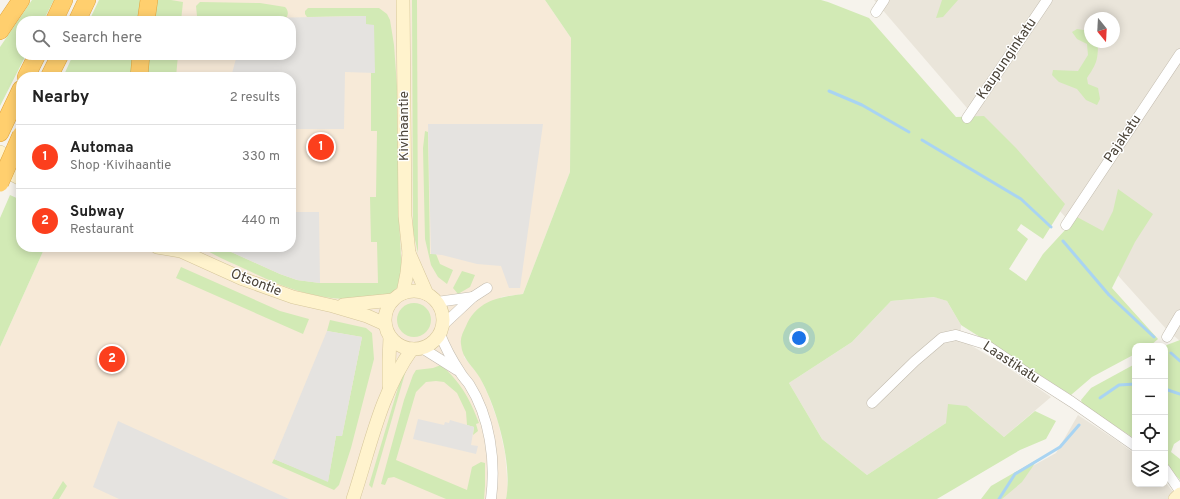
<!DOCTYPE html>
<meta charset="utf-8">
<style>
body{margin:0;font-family:Overpass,sans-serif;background:#f2f2f2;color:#222}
.controls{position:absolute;right:12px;bottom:12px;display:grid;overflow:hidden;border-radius:8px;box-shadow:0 2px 10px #0003}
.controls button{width:36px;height:36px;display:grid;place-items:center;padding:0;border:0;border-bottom:1px solid #e0e0e0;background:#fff;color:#222;font:20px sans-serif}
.compass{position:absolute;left:1084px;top:12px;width:36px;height:36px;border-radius:50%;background:#fff;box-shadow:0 2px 10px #0003;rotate:162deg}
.you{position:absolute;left:799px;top:338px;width:14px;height:14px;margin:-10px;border:3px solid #fff;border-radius:50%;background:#1a73e8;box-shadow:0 0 0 6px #1a73e833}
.badge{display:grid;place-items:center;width:26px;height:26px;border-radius:50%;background:#fc3f1d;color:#fff;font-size:13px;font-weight:700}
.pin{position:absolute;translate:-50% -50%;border:2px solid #fff;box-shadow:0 1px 4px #0006}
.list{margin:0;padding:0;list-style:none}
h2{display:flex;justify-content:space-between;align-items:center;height:52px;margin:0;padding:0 16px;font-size:17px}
h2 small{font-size:13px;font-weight:400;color:#767676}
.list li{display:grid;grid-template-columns:26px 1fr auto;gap:12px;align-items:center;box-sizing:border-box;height:64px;padding:0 16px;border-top:1px solid #e0e0e0}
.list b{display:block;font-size:15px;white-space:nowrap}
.list p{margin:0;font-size:13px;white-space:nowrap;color:#767676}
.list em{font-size:13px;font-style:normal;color:#767676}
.icon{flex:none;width:22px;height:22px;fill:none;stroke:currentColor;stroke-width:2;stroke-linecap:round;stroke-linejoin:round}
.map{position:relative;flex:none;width:1180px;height:499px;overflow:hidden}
.search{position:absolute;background:#fff;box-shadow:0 2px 10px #0003;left:16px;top:16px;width:280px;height:44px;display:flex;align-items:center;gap:10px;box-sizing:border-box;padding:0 14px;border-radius:16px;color:#767676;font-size:15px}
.panel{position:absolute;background:#fff;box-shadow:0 2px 10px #0003;left:16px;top:72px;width:280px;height:180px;border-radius:16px}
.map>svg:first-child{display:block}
.residential{fill:#eae5da;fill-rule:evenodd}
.commercial{fill:#f7ead8}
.green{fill:#d2eab5}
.parking{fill:#e5e3e0}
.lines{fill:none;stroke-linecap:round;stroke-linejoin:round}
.stream{stroke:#a9d4f2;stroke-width:3}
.street-casing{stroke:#c2bbae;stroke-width:11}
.secondary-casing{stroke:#d6c79b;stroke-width:14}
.highway-casing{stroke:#e0a43c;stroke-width:18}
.street{stroke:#fff;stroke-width:10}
.secondary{stroke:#fff3cd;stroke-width:13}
.highway{stroke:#ffcf6e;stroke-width:17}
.highway-bridge-casing{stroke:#e0a43c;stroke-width:18;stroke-linecap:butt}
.highway-bridge{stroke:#ffcf6e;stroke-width:17}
.labels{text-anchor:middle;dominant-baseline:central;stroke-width:3;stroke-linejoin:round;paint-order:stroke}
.street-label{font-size:14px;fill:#4b4439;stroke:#fff}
</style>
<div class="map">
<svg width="1180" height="499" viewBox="0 0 1180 499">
<rect width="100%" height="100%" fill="#f6f3ec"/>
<g class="residential">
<path d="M874,0H1180V341L1168,331L967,108ZM1090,18H1114V42H1090Z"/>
<path d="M935,297L947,301L961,325L960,339L1001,363L1051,397L1004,437L967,406L946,423L867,475L822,439L789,383L852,342L891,301Z"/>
<path d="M1078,415L1119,442L1135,454V484H1165V482L1179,499H987L993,488L1056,453Z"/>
</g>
<path class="commercial" d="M165,0H545L571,38L570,172L523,294L501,297L464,357L480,377L489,397L498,422L505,453L508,489L506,499H0V347L45,247H291V77H154L157,55H291V21H161Z"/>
<g class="green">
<path d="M32,0H54L43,21H21V55H26L0,106V47Z"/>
<path d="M99,0H143L141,21H89Z"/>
<path d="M158,0H171L183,2L181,21H151L152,9Z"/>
<path d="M412,0H417L418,253L413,231Z"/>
<path d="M545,0H821L828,2L869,18L956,117L984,116L1016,148L1065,204L1043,239L1021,224L1017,230L1028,239L1009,269L1026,281L1043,254L1077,217L1103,231L1113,211L1118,189L1153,214L1135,242L1112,288L1158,339L1150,346H1135V354L1092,377L1071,395L961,325L947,301L934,297L891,301L852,342L789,383L822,439L867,475L946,423L948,404L967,406L1004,437L1035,411L1056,421L1046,439L1020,450L937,499H506C513,465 497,408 480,378C473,366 462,359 461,344C460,338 463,332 466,326C477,301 498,297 523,294L570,172L571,38Z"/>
<path d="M942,0H958L943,17L936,18Z"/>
<path d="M200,2L260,3L285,7C288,10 289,14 286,18H265V21H199L197,16L196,6Z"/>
<path d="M308,8H379L387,14L390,20L394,45L399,114L398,198L402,277C397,295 386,296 369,298C322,303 287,289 245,269C230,262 215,256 201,247H220L280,274L297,280L320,283H378L377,242H371L370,197H376L377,131H371V73H375L366,24V16L307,17L305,14V11Z"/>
<path d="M1077,29L1090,31V42H1098C1098,60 1097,63 1087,78L1088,84L1098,88L1100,99L1097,105L1086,100L1077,89L1059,82L1052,75L1053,70L1078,71L1088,55L1087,44L1077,39L1072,32Z"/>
<path d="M73,55H136L133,77H63Z"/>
<path d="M147,55H178L176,77H144Z"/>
<path d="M425,131L428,132L430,254H436L440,264L453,270L447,284L438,277L431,265L425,239L423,148Z"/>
<path d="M10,195L21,200V247H45L0,347V218Z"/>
<path d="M181,267L280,311L309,319L303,334L176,278Z"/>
<path d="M462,271L475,275L470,287L458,294L453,288Z"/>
<circle cx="414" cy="320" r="17"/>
<path d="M330,320L366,328L372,333L374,359L351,448L339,485L334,490L272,463L274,459L328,481L336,436H342L362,337L327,331Z"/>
<path d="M1180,340V440L1174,444L1171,452L1180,459V480L1165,464L1164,346Z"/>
<path d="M1135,364V439L1082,404L1081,400L1091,388Z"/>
<path d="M441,365C461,383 469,397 479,423L476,424L478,431L473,435L474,427L467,425L466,412L457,393L444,382L436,381L426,382L416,392L396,460L467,490L472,467L481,462L485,463V486L484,499H446L394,477L388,478L385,485L381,484L404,400L413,375L416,370L433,368Z"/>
<path d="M406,370L372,488L369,485L403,371Z"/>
<path d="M1038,459L1022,482L1002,499H981L991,486Z"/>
<path d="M63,481L67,486L59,499H52Z"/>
</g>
<g class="parking">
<path d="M366,16V24L374,25L375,73L345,72L344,129H291V77H227H231L237,55H291V21H265V18Z"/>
<path d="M428,124H543L520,288H509L501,266L477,264L442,255L431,254Z"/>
<path d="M291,212H319L320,283L297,280L280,274L220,247H291Z"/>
<path d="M327,331L362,337L342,436H336L328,482L274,459Z"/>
<path d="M418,419L444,425L445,422L449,423L450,420L474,427L471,445L478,446L476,454L413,439Z"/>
<path d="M118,421L289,499H119L93,487Z"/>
</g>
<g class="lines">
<g class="stream">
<path d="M829,91L862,105L909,132"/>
<path d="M922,140L1021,199L1051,227"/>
<path d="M1063,241L1109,295L1154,337"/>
<path d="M1171,353L1180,361"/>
<path d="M1165,389L1180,394"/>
<path d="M1100,398L1119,385L1135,384"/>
<path d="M999,499L1015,474L1060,447L1079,425"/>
</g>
<g class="street-casing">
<g id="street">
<path d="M876,12L884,0"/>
<path d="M967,118L1047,0"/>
<path d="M1066,225L1180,54"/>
<path d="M437,302L473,297"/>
<path d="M443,325L473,297L487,288"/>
<path d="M440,334C445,347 452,360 460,372C462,376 466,380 469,384C490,417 496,461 491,499"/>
<path d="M1167,337L1180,315"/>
<path d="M422,348L457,370"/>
<path d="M872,403L915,361L942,338L956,335L985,344L1033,377L1072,402L1135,446"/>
<path d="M1165,469L1180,491"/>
</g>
</g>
<g class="secondary-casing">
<g id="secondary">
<path d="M0,152L21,164"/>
<path d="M0,168L21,179"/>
<path d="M157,247L181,251L243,279L293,297L333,306L367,316L385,324"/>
<path d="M409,253L427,294"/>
<circle cx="414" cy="320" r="29"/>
<path d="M403,293L407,273L409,253L405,216L403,0"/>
<path d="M343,305L393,300"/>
<path d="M389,386V361L390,337"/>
<path d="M353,499C370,448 380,394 412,349"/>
<path d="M1175,499L1180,494"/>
</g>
</g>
<g class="highway-casing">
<g id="highway">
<path d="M54,21L64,0"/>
<path d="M77,21L87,0"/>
<path d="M146,21L149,0"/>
<path d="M0,31L21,0"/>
<path d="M26,77L37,55"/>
<path d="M49,77L60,55"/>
<path d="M139,77L141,55"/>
<path d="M0,133L21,89"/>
</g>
</g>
<use href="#street" class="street"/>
<use href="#secondary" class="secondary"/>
<use href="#highway" class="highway"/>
<g class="highway-bridge-casing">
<path id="highway-bridge" d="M0,183L21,135"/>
</g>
<use href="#highway-bridge" class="highway-bridge"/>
</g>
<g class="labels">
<g class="street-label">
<text transform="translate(1007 59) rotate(-56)">Kaupunginkatu</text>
<text transform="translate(404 126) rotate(-90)">Kivihaantie</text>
<text transform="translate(1123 139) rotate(-56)">Pajakatu</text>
<text transform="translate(256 283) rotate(21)">Otsontie</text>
<text transform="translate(1011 363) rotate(33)">Laastikatu</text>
</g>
</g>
</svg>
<div class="controls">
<button>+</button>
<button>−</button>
<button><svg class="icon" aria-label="locate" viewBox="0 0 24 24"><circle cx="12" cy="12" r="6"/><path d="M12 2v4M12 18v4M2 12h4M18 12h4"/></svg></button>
<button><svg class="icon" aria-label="layers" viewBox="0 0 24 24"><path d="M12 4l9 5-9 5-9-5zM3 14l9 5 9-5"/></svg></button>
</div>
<svg class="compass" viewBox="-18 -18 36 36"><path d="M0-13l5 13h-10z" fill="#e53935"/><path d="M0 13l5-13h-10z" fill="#767676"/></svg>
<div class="you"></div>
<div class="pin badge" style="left:321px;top:147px">1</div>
<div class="pin badge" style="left:112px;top:359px">2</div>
<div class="search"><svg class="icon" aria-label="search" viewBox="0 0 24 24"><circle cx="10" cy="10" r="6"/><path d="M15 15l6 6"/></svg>Search here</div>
<section class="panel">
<h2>Nearby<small>2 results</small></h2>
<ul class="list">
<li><span class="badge">1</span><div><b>Automaa</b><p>Shop · Kivihaantie</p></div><em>330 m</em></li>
<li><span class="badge">2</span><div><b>Subway</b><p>Restaurant</p></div><em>440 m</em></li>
</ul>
</section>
</div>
